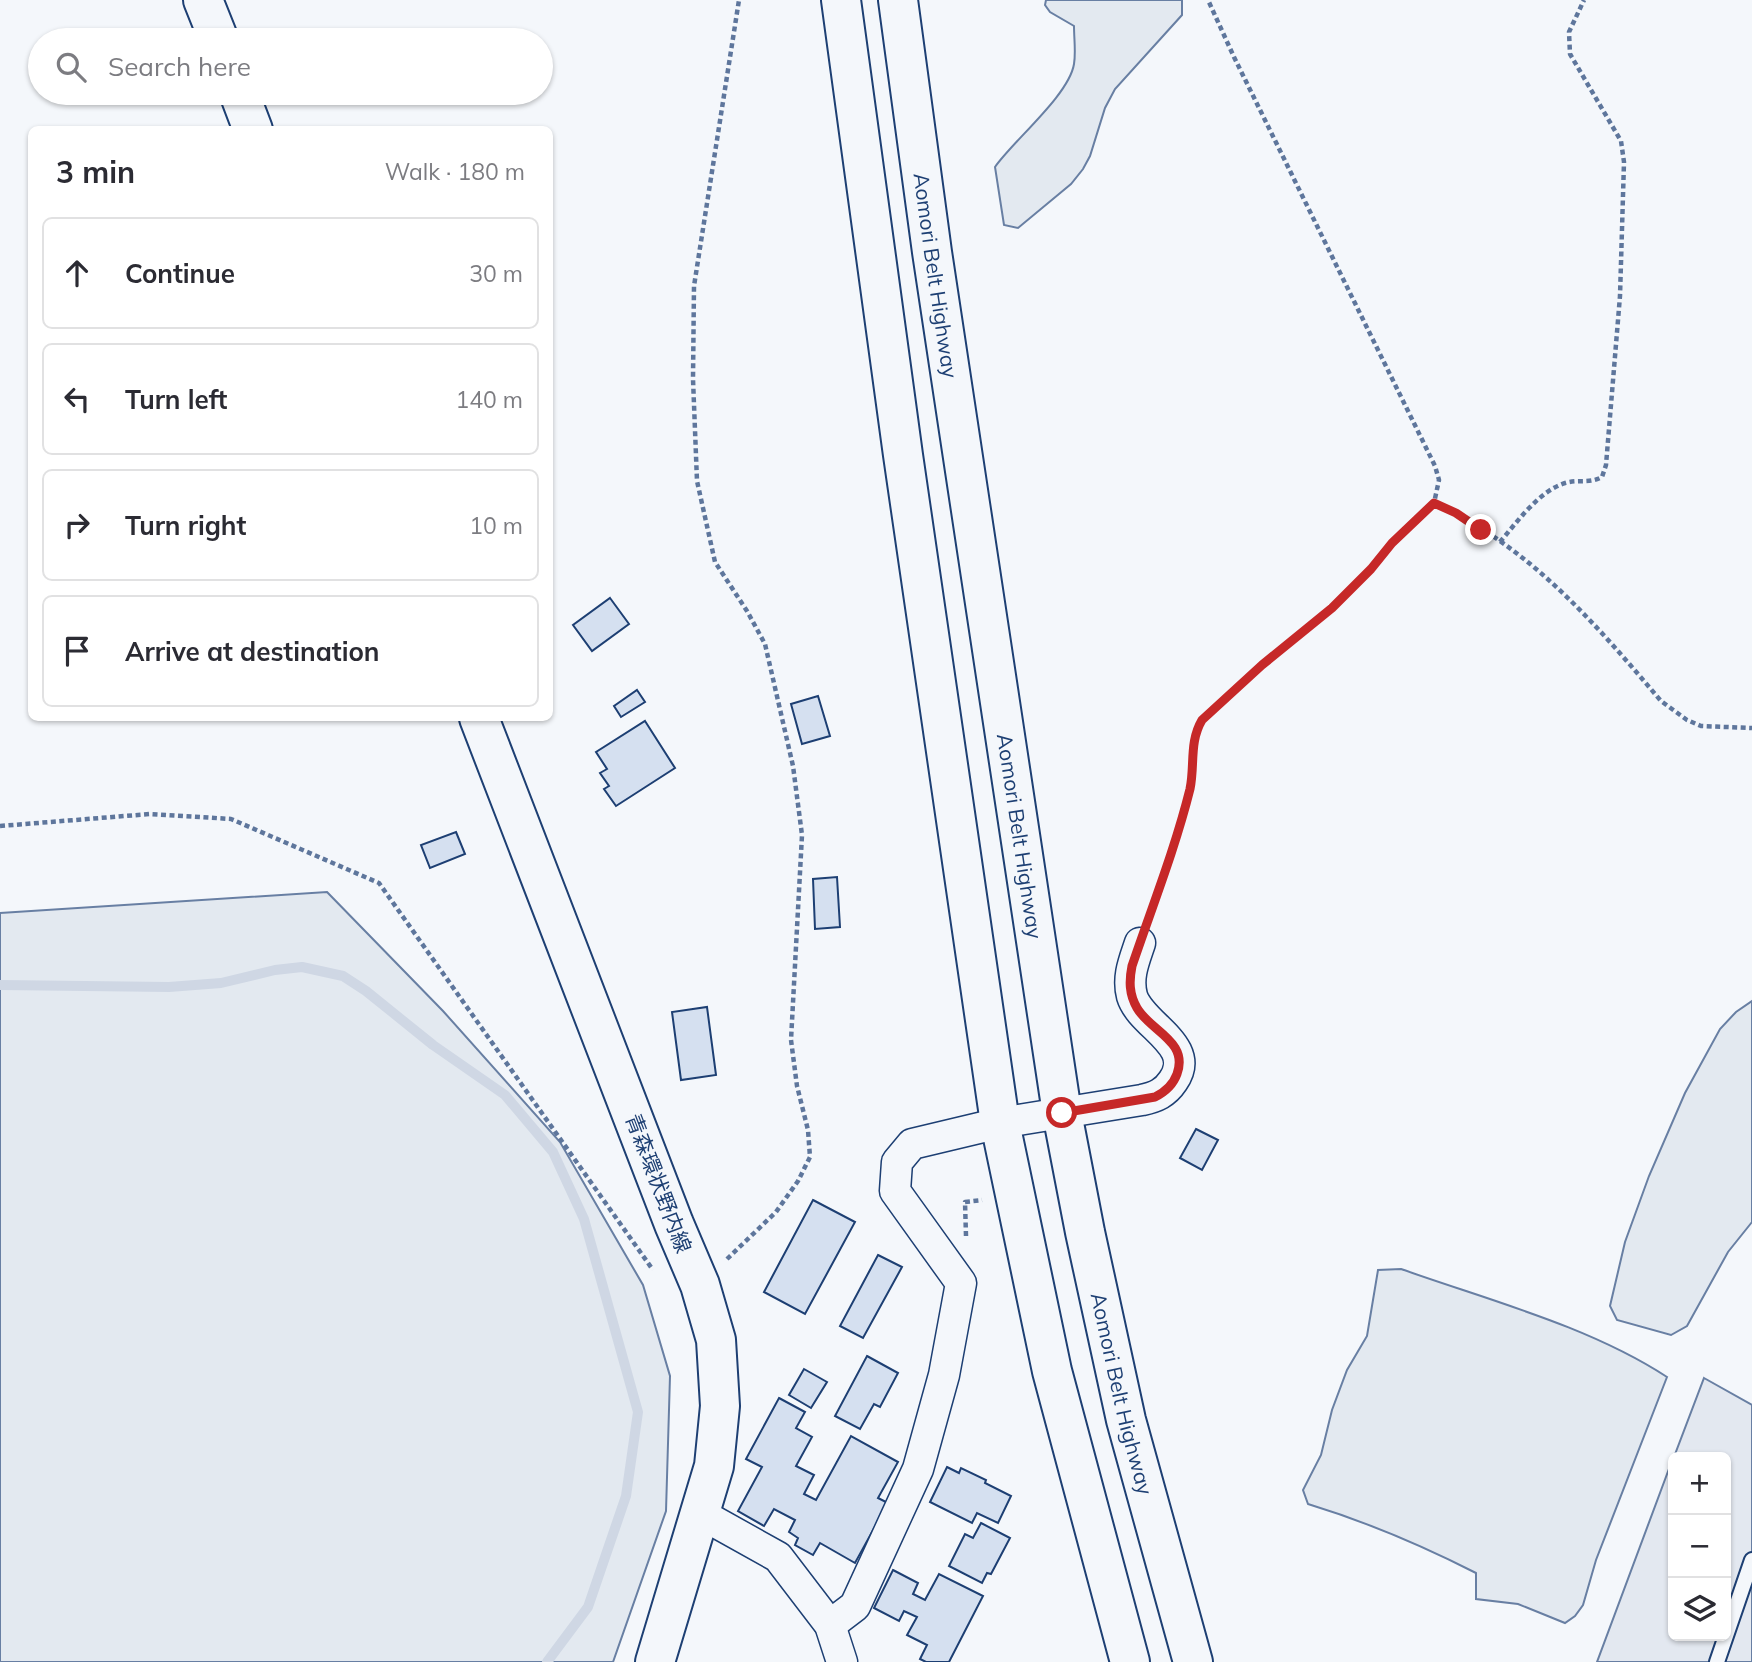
<!DOCTYPE html>
<meta charset="utf-8">
<style>
body{margin:0;font-family:Mulish,"Noto Sans JP",sans-serif;background:#f2f2f3;color:#2b2b33}
.controls{position:absolute;right:21px;bottom:21px;display:grid;overflow:hidden;border-radius:10px;box-shadow:0 2px 5px #0004}
.controls button{width:63px;height:63px;display:grid;place-items:center;padding:0;border:0;border-bottom:2px solid #e1e1e2;background:#fff;color:#2b2b33;font:35px sans-serif}
.stop{position:absolute;width:21px;height:21px;margin:-16px;border:5px solid #c62828;border-radius:50%;background:#fff}
.stop.end{background:#c62828;border-color:#fff;box-shadow:0 2px 7px #0008}
.list{margin:0;padding:0;list-style:none}
h2{display:flex;justify-content:space-between;align-items:center;height:91px;margin:0;padding:0 28px;font-size:30px}
h2 small{font-size:23px;font-weight:400;color:#7c7c81}
.list li{display:grid;grid-template-columns:46px 1fr auto;gap:21px;align-items:center;box-sizing:border-box;height:112px;margin:0 14px 14px;padding:0 14px;border:2px solid #e1e1e2;border-radius:10px}
.list b{display:block;font-size:26px;white-space:nowrap}
.list em{font-size:23px;font-style:normal;color:#7c7c81}
.icon{flex:none;width:38px;height:38px;fill:none;stroke:currentColor;stroke-width:2;stroke-linecap:round;stroke-linejoin:round}
.map{position:relative;flex:none;width:1752px;height:1662px;overflow:hidden}
.search{position:absolute;background:#fff;box-shadow:0 2px 5px #0004;left:28px;top:28px;width:525px;height:77px;display:flex;align-items:center;gap:18px;box-sizing:border-box;padding:0 24px;border-radius:38px;color:#7c7c81;font-size:26px}
.panel{position:absolute;background:#fff;box-shadow:0 2px 5px #0004;left:28px;top:126px;width:525px;height:595px;border-radius:10px}
.map>svg:first-child{display:block}
.green{fill:#e3e9f0;stroke:#687fa3;stroke-width:2}
.parking{fill:#e3e8f0;stroke:#687fa3;stroke-width:2}
.lines{fill:none;stroke-linecap:round;stroke-linejoin:round}
.stream{stroke:#cfd7e4;stroke-width:10}
.building{fill:#d5e0f0;stroke:#1d3f73;stroke-width:2}
.lane-casing{stroke:#1d3f73;stroke-width:18}
.street-casing{stroke:#1d3f73;stroke-width:33}
.primary-casing{stroke:#1d3f73;stroke-width:42}
.highway-casing{stroke:#1d3f73;stroke-width:42}
.path{stroke:#5e769c;stroke-width:4.5;stroke-dasharray:5 3.5;stroke-linecap:butt}
.lane{stroke:#f4f7fb;stroke-width:14}
.street{stroke:#f4f7fb;stroke-width:30}
.primary{stroke:#f4f7fb;stroke-width:38}
.highway{stroke:#f4f7fb;stroke-width:38}
.route{stroke:#c62828;stroke-width:9}
.labels{text-anchor:middle;dominant-baseline:central;stroke-width:5;stroke-linejoin:round;paint-order:stroke}
.street-label{font-size:21px;fill:#1d3f73;stroke:#f4f7fb}
</style>
<div class="map">
<svg width="1752" height="1662" viewBox="0 0 1752 1662">
<rect width="100%" height="100%" fill="#f4f7fb"/>
<g class="green">
<path d="M1046,0H1182V15L1115,89L1105,108L1090,156L1083,169L1071,184L1018,228L1004,225L995,167C1014,140 1069,95 1074,64C1076,52 1074,39 1074,26L1050,12L1045,5Z"/>
<path d="M327,892L443,1011L560,1142L643,1285L670,1376L666,1511L613,1662H0V913Z"/>
<path d="M1752,1001V1222L1728,1252L1687,1326L1671,1335L1617,1320L1610,1306L1625,1242L1649,1176L1685,1093L1720,1029L1736,1012Z"/>
<path d="M1401,1269C1488,1300 1589,1326 1667,1377L1596,1560L1583,1605L1575,1616L1565,1623L1518,1604L1476,1599V1573C1421,1545 1367,1522 1308,1504L1303,1490L1321,1455L1332,1410L1347,1370L1367,1336L1378,1270Z"/>
</g>
<path class="parking" d="M1704,1378L1752,1405V1662H1597L1673,1458V1636H1726V1457H1674Z"/>
<g class="lines">
<path class="stream" d="M0,985L169,987L221,983L275,970L302,967L343,976L366,991L433,1045L505,1095L553,1152L584,1219L638,1412L626,1496L588,1607L547,1662"/>
</g>
<g class="building">
<path d="M610,598L629,624L592,651L573,625Z"/>
<path d="M637,690L645,702L621,717L614,706Z"/>
<path d="M818,696L830,736L802,744L791,704Z"/>
<path d="M645,721L675,768L616,806L604,789L609,786L600,773L607,769L596,752Z"/>
<path d="M456,832L465,854L430,868L421,845Z"/>
<path d="M837,877L840,927L815,929L813,879Z"/>
<path d="M707,1007L716,1075L681,1080L672,1012Z"/>
<path d="M1196,1129L1218,1140L1202,1170L1180,1158Z"/>
<path d="M813,1200L855,1222L805,1314L764,1292Z"/>
<path d="M878,1255L902,1267L863,1338L840,1326Z"/>
<path d="M867,1356L898,1373L880,1407L874,1404L860,1429L835,1416Z"/>
<path d="M804,1369L827,1382L811,1408L789,1395Z"/>
<path d="M779,1398L805,1412L796,1428L812,1437L796,1466L814,1475L804,1494L816,1500L851,1436L898,1462L878,1498L888,1503L855,1563L820,1543L813,1555L795,1545L798,1538L789,1532L795,1520L774,1509L764,1526L738,1511L762,1467L746,1459Z"/>
<path d="M947,1467L959,1473L961,1468L986,1480L985,1483L1011,1496L998,1523L977,1513L972,1523L930,1502Z"/>
<path d="M981,1523L1010,1538L991,1574L987,1573L982,1583L949,1566L965,1534L973,1538Z"/>
<path d="M893,1570L918,1583L913,1594L925,1600L939,1574L983,1596L949,1662H926L920,1659L927,1645L907,1635L917,1617L904,1611L899,1621L874,1608Z"/>
</g>
<g class="lines">
<g class="lane-casing">
<path id="lane" d="M1717,1662L1752,1560"/>
</g>
<g class="street-casing">
<g id="street">
<path d="M701,1514L778,1557L830,1625L842,1662"/>
<path d="M830,1625L855,1606L918,1469L944,1375L961,1283L895,1191L897,1162L912,1144L1000,1123L1142,1100C1156,1097 1165,1093 1173,1081C1198,1045 1141,1026 1132,996C1127,977 1134,961 1140,943"/>
</g>
</g>
<g class="primary-casing">
<g id="primary">
<path d="M203,0L219,40"/>
<path d="M239,93L253,130"/>
<path d="M479,718L674,1224L700,1285L716,1340L720,1406L714,1466L655,1662"/>
</g>
</g>
<g class="highway-casing">
<g id="highway">
<path d="M841,0L903,455L1000,1123L1052,1371L1130,1662"/>
<path id="s1" d="M898,0L932,252L1062,1113L1085,1232L1126,1420L1193,1662"/>
</g>
</g>
<g class="path">
<path d="M1434,503C1530,547 1594,622 1661,701L1687,720L1701,726L1752,728"/>
<path d="M1500,542C1517,522 1539,491 1565,483C1578,479 1589,484 1602,477L1606,465L1620,296L1624,162L1621,141L1570,54L1569,32L1584,0"/>
<path d="M0,826L150,814L231,819L379,883L653,1270"/>
<path d="M1149,916C1164,875 1179,832 1189,790C1195,766 1189,743 1202,720L1262,665L1332,609L1371,569L1392,543L1434,503L1439,480L1435,466L1234,57L1208,0"/>
<path d="M966,1236L965,1202L982,1200"/>
<path d="M727,1259L776,1212L798,1181L810,1157L808,1130L797,1086L791,1040L802,835L793,766L765,644L747,611L715,562L697,481L693,379L694,286L739,0"/>
</g>
<use href="#lane" class="lane"/>
<use href="#street" class="street"/>
<use href="#primary" class="primary"/>
<use href="#highway" class="highway"/>
</g>
<g class="lines">
<path class="route" d="M1062,1113L1155,1097C1165,1092 1173,1085 1177,1074C1189,1041 1150,1031 1137,1008C1129,994 1129,981 1132,966C1152,907 1175,849 1190,789C1195,765 1189,742 1202,720L1262,665L1332,608L1371,569L1392,543L1434,503L1456,513L1481,530"/>
</g>
<g class="labels">
<g class="street-label">
<text stroke="none"><textPath href="#s1" startOffset="278">Aomori Belt Highway</textPath></text>
<text stroke="none"><textPath href="#s1" startOffset="845">Aomori Belt Highway</textPath></text>
<text transform="translate(659 1183) rotate(69)">青森環状野内線</text>
<text stroke="none"><textPath href="#s1" startOffset="1412">Aomori Belt Highway</textPath></text>
</g>
</g>
</svg>
<div class="controls">
<button>+</button>
<button>−</button>
<button><svg class="icon" aria-label="layers" viewBox="0 0 24 24"><path d="M12 4l9 5-9 5-9-5zM3 14l9 5 9-5"/></svg></button>
</div>
<div class="stop" style="left:1062px;top:1113px"></div>
<div class="stop end" style="left:1481px;top:530px"></div>
<div class="search"><svg class="icon" aria-label="search" viewBox="0 0 24 24"><circle cx="10" cy="10" r="6"/><path d="M15 15l6 6"/></svg>Search here</div>
<section class="panel">
<h2>3 min<small>Walk · 180 m</small></h2>
<ul class="list">
<li><svg class="icon" aria-label="ahead" viewBox="0 0 24 24"><path d="M12 20V5M6 11l6-6 6 6"/></svg><div><b>Continue</b></div><em>30 m</em></li>
<li><svg class="icon" aria-label="left" viewBox="0 0 24 24"><path d="M17 20v-9H6M10 6l-5 5 5 5"/></svg><div><b>Turn left</b></div><em>140 m</em></li>
<li><svg class="icon" aria-label="right" viewBox="0 0 24 24"><path d="M7 20v-9h11M14 6l5 5-5 5"/></svg><div><b>Turn right</b></div><em>10 m</em></li>
<li><svg class="icon" aria-label="arrive" viewBox="0 0 24 24"><path d="M6 21V4h12l-3 4 3 4H6"/></svg><div><b>Arrive at destination</b></div></li>
</ul>
</section>
</div>
